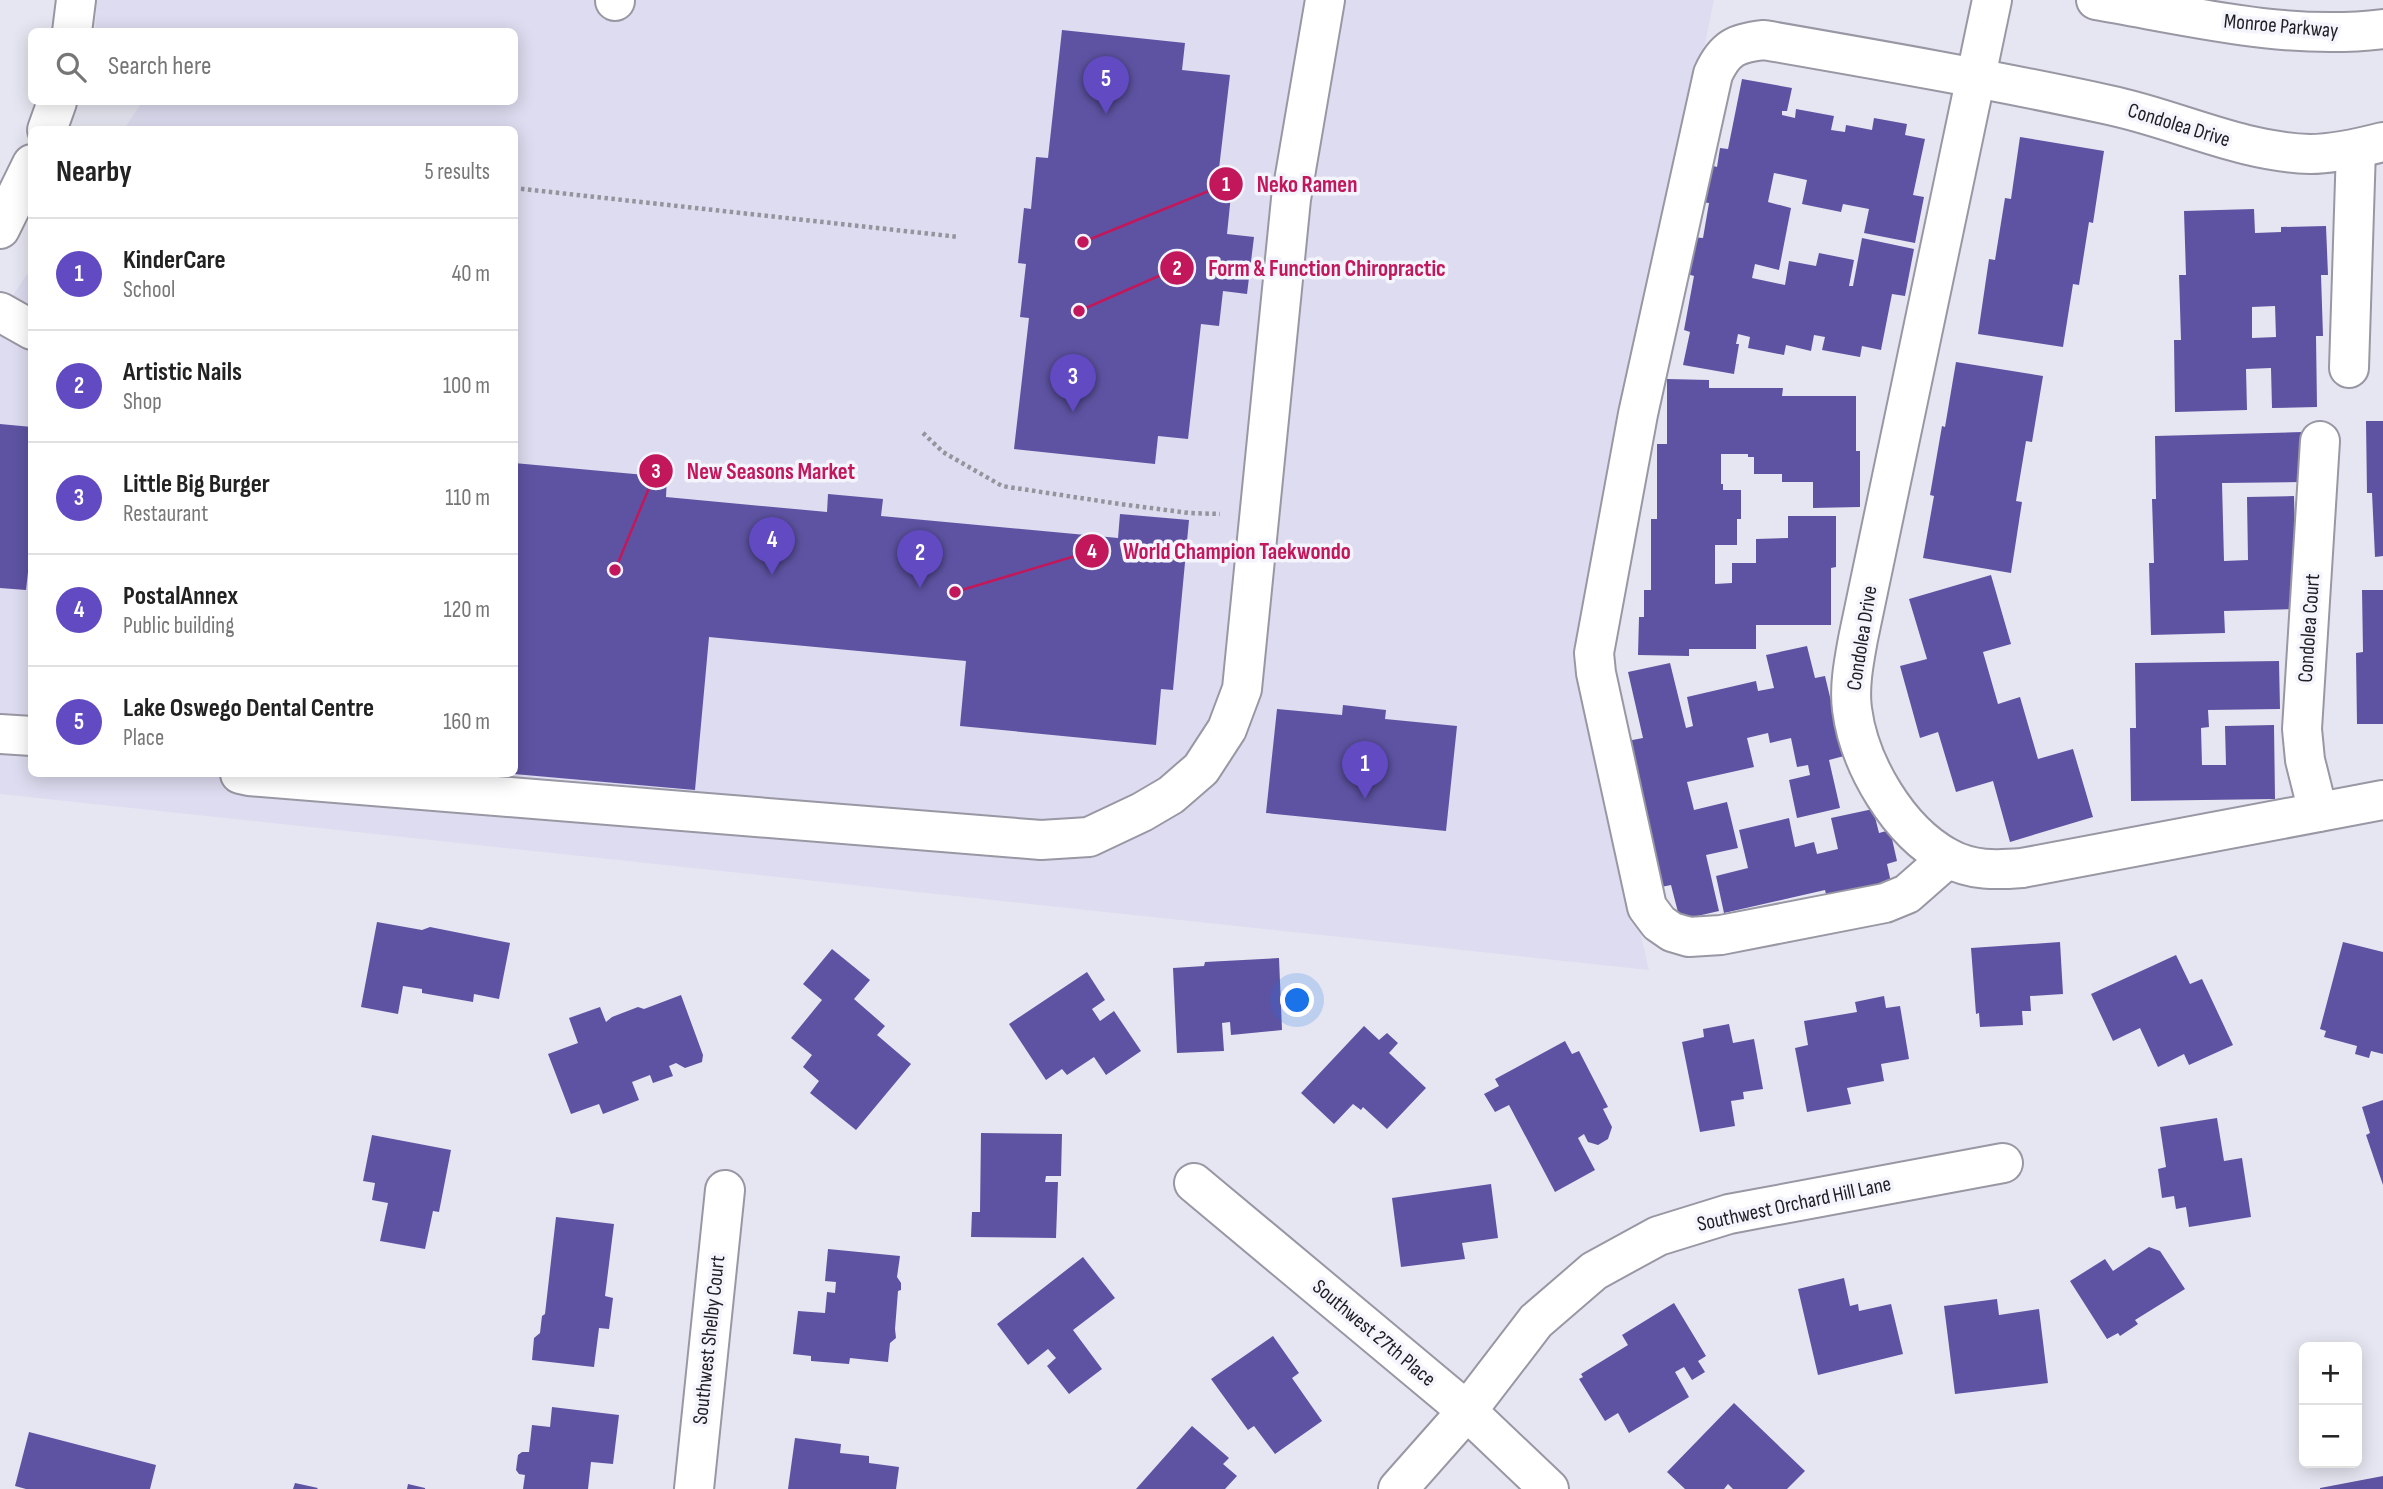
<!DOCTYPE html>
<meta charset="utf-8">
<style>
body{margin:0;font-family:"Sofia Sans Condensed",sans-serif;background:#f6f6f6;color:#222}
.controls{position:absolute;right:21px;bottom:21px;display:grid;overflow:hidden;border-radius:10px;box-shadow:0 4px 18px #0003}
.controls button{width:63px;height:63px;display:grid;place-items:center;padding:0;border:0;border-bottom:2px solid #e0e0e0;background:#fff;color:#222;font:35px sans-serif}
.you{position:absolute;left:1298px;top:1001px;width:24px;height:24px;margin:-18px;border:5px solid #fff;border-radius:50%;background:#1a73e8;box-shadow:0 0 0 10px #1a73e833}
.badge{display:grid;place-items:center;width:46px;height:46px;border-radius:50%;background:#624ac3;color:#fff;font-size:23px;font-weight:700}
.pin{position:absolute;translate:-50% -58px;filter:drop-shadow(0 2px 4px #0008)}
.pin::after{content:'';position:absolute;top:37px;width:24px;height:21px;background:inherit;clip-path:polygon(0 0,100% 0,50% 100%)}
.list{margin:0;padding:0;list-style:none}
h2{display:flex;justify-content:space-between;align-items:center;height:91px;margin:0;padding:0 28px;font-size:30px}
h2 small{font-size:23px;font-weight:400;color:#767676}
.list li{display:grid;grid-template-columns:46px 1fr auto;gap:21px;align-items:center;box-sizing:border-box;height:112px;padding:0 28px;border-top:2px solid #e0e0e0}
.list b{display:block;font-size:26px;white-space:nowrap}
.list p{margin:0;font-size:23px;white-space:nowrap;color:#767676}
.list em{font-size:23px;font-style:normal;color:#767676}
.icon{flex:none;width:38px;height:38px;fill:none;stroke:currentColor;stroke-width:2;stroke-linecap:round;stroke-linejoin:round}
.map{position:relative;flex:none;width:2383px;height:1489px;overflow:hidden}
.search{position:absolute;background:#fff;box-shadow:0 4px 18px #0003;left:28px;top:28px;width:490px;height:77px;display:flex;align-items:center;gap:18px;box-sizing:border-box;padding:0 24px;border-radius:10px;color:#767676;font-size:26px}
.panel{position:absolute;background:#fff;box-shadow:0 4px 18px #0003;left:28px;top:126px;width:490px;height:651px;border-radius:10px}
.map>svg:first-child{display:block}
.built{fill:#dddcf0}
.building{fill:#5e53a2;fill-rule:evenodd}
.lines{fill:none;stroke-linecap:round;stroke-linejoin:round}
.minor-casing{stroke:#9897a3;stroke-width:42}
.major-casing{stroke:#9897a3;stroke-width:42}
.path{stroke:#94949d;stroke-width:4.5;stroke-dasharray:3.5 3.5;stroke-linecap:butt}
.minor{stroke:#fff;stroke-width:38}
.major{stroke:#fff;stroke-width:38}
.labels{text-anchor:middle;dominant-baseline:central;stroke-width:7;stroke-linejoin:round;paint-order:stroke}
.street-label{font-size:21px;fill:#1e1d22;stroke:#f4f4fd}
.leader{fill:none;stroke:#c2185b;stroke-width:2.5}
.callout-dot{fill:#c2185b;stroke:#f4f4fd;stroke-width:2.5}
.mark-label{font-size:21px;text-anchor:middle;font-weight:bold;fill:#fff}
.callout-label{font-size:23px;text-anchor:middle;font-weight:bold;fill:#c2185b;stroke:#f4f4fd;stroke-width:7;stroke-linejoin:round;paint-order:stroke}
</style>
<div class="map">
<svg width="2383" height="1489" viewBox="0 0 2383 1489">
<rect width="100%" height="100%" fill="#e6e6f2"/>
<path class="built" d="M97,0H1714L1578,665L1649,970L0,794V315L31,268L32,774H514V130L124,129L142,102H514V32L95,31Z"/>
<g class="building">
<path d="M1062,30L1185,43L1182,70L1230,75L1216,194L1231,195L1227,234L1254,237L1247,294L1223,291L1219,326L1201,324L1188,439L1158,436L1155,464L1014,449L1029,318L1020,317L1026,264L1018,263L1024,208L1031,209L1036,157L1048,158Z"/>
<path d="M1742,79L1792,88L1787,111H1782V115L1795,118L1796,109L1834,116L1831,130L1845,132L1846,125L1872,130L1874,118L1907,124L1905,135L1925,139L1913,195L1924,197L1915,243L1864,233L1869,209L1843,204L1841,212L1802,204L1807,180L1774,173L1768,202L1791,208L1779,270L1755,264L1752,278L1785,285L1789,261L1816,266L1819,253L1854,260L1849,286H1853L1862,238L1914,249L1905,296L1892,294L1881,350L1862,346L1860,357L1822,350L1825,337L1814,335L1811,351L1786,345L1784,355L1748,348L1750,337L1738,334L1736,344H1739L1734,374L1683,365L1690,332L1684,330L1694,276L1684,273L1691,237L1703,238L1709,203L1699,202L1706,164L1717,167L1720,148L1728,149Z"/>
<path d="M2020,137L2104,151L2093,223L2089,222L2079,285L2073,284L2063,347L1978,334L1989,259L1995,260L2005,198L2011,199Z"/>
<path d="M2254,209L2255,233L2281,232V227L2326,226L2328,275H2321L2323,336H2316L2317,407L2272,408L2271,368L2246,369L2247,410L2175,412L2174,340H2181L2179,275H2186L2184,211ZM2275,306L2276,337L2252,338V307Z"/>
<path d="M1956,362L2043,376L2032,442L2026,441L2016,501L2022,502L2011,573L1923,558L1934,496L1930,495L1942,426L1945,427Z"/>
<path d="M1667,379L1709,380V388H1783L1782,396H1856V451H1860V507L1813,508V482H1782V474H1754V457H1748V454H1721V484H1723V490H1741V519H1737V545H1715V584L1732,583V563H1756V539L1788,538V516H1836V567L1831,568V625H1756V649H1689V656L1638,655L1639,617H1644V590H1651V519H1657V444H1667Z"/>
<path d="M2366,421H2383V556L2375,557L2372,493H2367Z"/>
<path d="M0,424L32,427V563H29L26,590L0,588Z"/>
<path d="M2302,432L2303,482L2222,483L2224,561L2248,560L2247,497L2294,496L2297,609L2224,611L2225,633L2151,635L2149,563H2154L2152,499H2156L2155,436Z"/>
<path d="M514,463L667,477L666,497L827,512L828,494L883,499L881,516L1118,538L1120,514L1189,520L1173,690L1161,689L1156,745L960,726L966,661L709,637L695,790L514,774Z"/>
<path d="M1991,575L2011,644L1983,652L1998,704L2020,697L2038,759L2073,749L2093,817L2010,842L1993,781L1956,792L1938,732L1920,738L1900,666L1927,659L1909,599Z"/>
<path d="M2362,590H2383V724H2357L2356,653L2363,652Z"/>
<path d="M1807,646L1815,678L1825,676L1844,756L1829,760L1840,808L1797,818L1789,780L1810,775L1808,765L1797,767L1791,738L1770,743L1768,733L1747,738L1754,767L1687,782L1694,810L1727,802L1738,848L1706,855L1719,911L1680,920L1671,885L1661,887L1627,741L1643,738L1628,672L1670,663L1686,728L1693,726L1687,697L1756,681L1758,691L1774,688L1766,655Z"/>
<path d="M2279,661L2280,709L2208,710L2209,727L2201,728L2202,765H2226L2225,726L2274,725L2275,799L2131,801L2130,728H2136L2135,663Z"/>
<path d="M1343,705L1386,710L1385,719L1457,726L1446,831L1266,813L1277,709L1342,715Z"/>
<path d="M1873,809L1879,833L1890,830L1897,861L1887,864L1892,887L1828,902L1825,890L1724,913L1716,876L1748,868L1739,830L1789,818L1795,847L1814,842L1817,854L1838,849L1831,818Z"/>
<path d="M377,922L422,930L430,927L510,943L499,999L474,994L473,1002L422,993V989L403,986L398,1014L361,1007Z"/>
<path d="M2060,942L2063,994L2030,996L2031,1011H2022L2023,1025L1980,1027L1979,1013L1976,1014L1971,948Z"/>
<path d="M2343,942L2383,952V1054L2371,1051L2369,1058L2355,1054L2357,1046L2324,1037L2326,1031L2320,1029Z"/>
<path d="M832,949L870,980L854,999L885,1026L877,1035L911,1064L856,1130L810,1093L819,1081L803,1067L812,1055L791,1038L822,1000L803,984Z"/>
<path d="M2176,955L2190,984L2202,979L2233,1045L2189,1065L2184,1054L2158,1067L2140,1028L2113,1041L2091,994Z"/>
<path d="M1279,958L1282,1030L1231,1035L1230,1022L1222,1023L1224,1051L1177,1053L1173,968L1204,966L1205,962Z"/>
<path d="M1087,972L1105,1000L1092,1009L1100,1021L1114,1011L1141,1051L1106,1075L1094,1057L1067,1075L1062,1069L1046,1080L1009,1024Z"/>
<path d="M681,995L703,1055L702,1062L685,1068L676,1063L669,1066L673,1076L653,1083L650,1075L632,1082L639,1100L603,1114L599,1104L571,1114L548,1054L578,1043L569,1018L600,1007L606,1022L612,1017L638,1007L644,1009Z"/>
<path d="M1884,996L1886,1008L1900,1006L1909,1059L1881,1064L1884,1081L1847,1088L1851,1104L1807,1112L1795,1048L1808,1045L1804,1021L1857,1012L1855,1002Z"/>
<path d="M1729,1024L1733,1043L1754,1039L1763,1089L1743,1092L1744,1099L1731,1101L1735,1126L1700,1132L1682,1042L1704,1037L1703,1029Z"/>
<path d="M1364,1026L1379,1040L1387,1033L1398,1043L1389,1053L1426,1088L1387,1129L1363,1107L1361,1110L1353,1104L1334,1124L1301,1093Z"/>
<path d="M1565,1041L1572,1054L1579,1051L1608,1107L1603,1109L1612,1127L1608,1139L1598,1145L1588,1142L1584,1134L1578,1138L1595,1170L1555,1192L1509,1105L1495,1112L1484,1094L1499,1086L1495,1079Z"/>
<path d="M2383,1100V1185L2366,1135L2370,1133L2362,1107Z"/>
<path d="M2217,1118L2224,1161L2242,1158L2251,1217L2189,1227L2186,1207L2176,1209L2174,1196L2162,1198L2158,1169L2166,1167L2160,1127Z"/>
<path d="M981,1133L1062,1134L1061,1176H1046L1045,1182H1058L1056,1238L971,1237L972,1212H980Z"/>
<path d="M372,1135L451,1150L439,1212L433,1211L425,1249L380,1241L388,1203L372,1200L375,1183L363,1181Z"/>
<path d="M1491,1184L1498,1238L1462,1243L1465,1259L1401,1267L1392,1198Z"/>
<path d="M556,1217L614,1224L605,1296L613,1298L609,1329L599,1328L594,1367L532,1360L534,1338L540,1333L542,1316L545,1314Z"/>
<path d="M2149,1247L2160,1251L2185,1289L2135,1320L2138,1324L2120,1336L2118,1333L2107,1339L2070,1281L2105,1259L2113,1271Z"/>
<path d="M828,1249L900,1256L897,1277L901,1283V1290L898,1291L895,1329L896,1338L890,1343L888,1362L850,1358L849,1364L811,1361V1356L793,1354L798,1311L825,1313L827,1292L835,1293L836,1282L825,1281Z"/>
<path d="M1083,1257L1115,1298L1073,1330L1102,1369L1069,1394L1047,1366L1056,1358L1048,1349L1028,1365L997,1324Z"/>
<path d="M1844,1278L1850,1306L1858,1304L1859,1311L1891,1304L1903,1354L1818,1375L1798,1289Z"/>
<path d="M1997,1299L1999,1315L2039,1309L2048,1383L1955,1394L1944,1306Z"/>
<path d="M1674,1303L1706,1356L1698,1361L1705,1372L1692,1380L1684,1367L1675,1372L1689,1397L1629,1433L1618,1413L1605,1421L1579,1379L1583,1377L1581,1374L1628,1345L1622,1335Z"/>
<path d="M1273,1336L1299,1373L1292,1378L1322,1421L1275,1454L1254,1426L1248,1430L1211,1379Z"/>
<path d="M1734,1403L1805,1471L1787,1489H1733L1728,1484L1724,1489H1685L1667,1472Z"/>
<path d="M552,1407L619,1415L613,1464L591,1462L588,1489H523L525,1475L519,1474L516,1470L518,1455L522,1452H529L532,1425L550,1427Z"/>
<path d="M1192,1426L1229,1458L1223,1464L1237,1476L1225,1489H1136Z"/>
<path d="M29,1432L156,1465L150,1489H26L15,1486Z"/>
<path d="M795,1438L841,1444L840,1453L869,1456V1463L899,1467L896,1489H788Z"/>
<path d="M2383,1476V1489H2320V1488Z"/>
<path d="M295,1483L318,1488L317,1489H293Z"/>
<path d="M408,1484L425,1488V1489H407Z"/>
</g>
<g class="lines">
<g class="minor-casing">
<g id="minor">
<path d="M1992,0L1858,639C1854,661 1849,686 1852,709C1859,764 1898,831 1948,858C1972,871 1996,870 2022,868L2383,800"/>
<path d="M2096,0C2190,16 2288,41 2383,29"/>
<path d="M615,1V0"/>
<path d="M0,312L32,330"/>
<path d="M2349,368L2356,149"/>
<path d="M0,734L32,736"/>
<path d="M240,774L249,776L1041,840L1089,837L1142,812L1171,795L1201,769L1227,729L1242,689L1291,199L1325,0"/>
<path d="M2318,812L2305,760L2302,729L2320,441"/>
<path d="M1948,858L1907,894L1885,903L1721,935L1689,937L1672,932L1659,923L1647,907L1596,673L1594,653L1638,414L1713,74C1725,48 1736,43 1764,40C1879,60 1994,80 2109,105C2176,119 2240,152 2310,154C2334,154 2360,148 2383,142"/>
<path d="M1194,1183L1467,1411L1549,1489"/>
<path d="M694,1489L725,1190"/>
<path d="M1398,1489L1467,1411L1536,1321L1594,1271L1658,1236L1729,1214L2003,1163"/>
</g>
</g>
<g class="major-casing">
<g id="major">
<path d="M72,32L76,0"/>
<path d="M47,130L57,102"/>
<path d="M0,229L32,164"/>
</g>
</g>
<g class="path">
<path d="M514,188L959,237"/>
<path d="M923,433L943,452L1002,486L1120,504L1189,513L1220,514"/>
</g>
<use href="#minor" class="minor"/>
<use href="#major" class="major"/>
</g>
<g class="labels">
<g class="street-label">
<text transform="translate(2281 26) rotate(5)">Monroe Parkway</text>
<text transform="translate(2179 125) rotate(17)">Condolea Drive</text>
<text transform="translate(2309 628) rotate(-86)">Condolea Court</text>
<text transform="translate(1862 638) rotate(-81)">Condolea Drive</text>
<text transform="translate(1794 1204) rotate(-12)">Southwest Orchard Hill Lane</text>
<text transform="translate(1374 1333) rotate(40)">Southwest 27th Place</text>
<text transform="translate(709 1340) rotate(-84)">Southwest Shelby Court</text>
</g>
</g>
<path class="leader" d="M1083 242L1226 184M1079 311L1177 268M615 570L656 471M955 592L1092 551"/>
<g class="callout-dot">
<circle cx="1083" cy="242" r="7"/>
<circle cx="1079" cy="311" r="7"/>
<circle cx="615" cy="570" r="7"/>
<circle cx="955" cy="592" r="7"/>
<circle cx="1226" cy="184" r="18"/>
<circle cx="1177" cy="268" r="18"/>
<circle cx="656" cy="471" r="18"/>
<circle cx="1092" cy="551" r="18"/>
</g>
<g class="mark-label">
<text x="1226" y="191">1</text>
<text x="1177" y="275">2</text>
<text x="656" y="478">3</text>
<text x="1092" y="558">4</text>
</g>
<g class="callout-label">
<text x="1307" y="192">Neko Ramen</text>
<text x="1327" y="276">Form &amp; Function Chiropractic</text>
<text x="771" y="479">New Seasons Market</text>
<text x="1237" y="559">World Champion Taekwondo</text>
</g>
</svg>
<div class="controls">
<button>+</button>
<button>−</button>
</div>
<div class="you"></div>
<div class="pin badge" style="left:1365px;top:799px">1</div>
<div class="pin badge" style="left:920px;top:588px">2</div>
<div class="pin badge" style="left:1073px;top:412px">3</div>
<div class="pin badge" style="left:772px;top:575px">4</div>
<div class="pin badge" style="left:1106px;top:114px">5</div>
<div class="search"><svg class="icon" aria-label="search" viewBox="0 0 24 24"><circle cx="10" cy="10" r="6"/><path d="M15 15l6 6"/></svg>Search here</div>
<section class="panel">
<h2>Nearby<small>5 results</small></h2>
<ul class="list">
<li><span class="badge">1</span><div><b>KinderCare</b><p>School</p></div><em>40 m</em></li>
<li><span class="badge">2</span><div><b>Artistic Nails</b><p>Shop</p></div><em>100 m</em></li>
<li><span class="badge">3</span><div><b>Little Big Burger</b><p>Restaurant</p></div><em>110 m</em></li>
<li><span class="badge">4</span><div><b>PostalAnnex</b><p>Public building</p></div><em>120 m</em></li>
<li><span class="badge">5</span><div><b>Lake Oswego Dental Centre</b><p>Place</p></div><em>160 m</em></li>
</ul>
</section>
</div>
